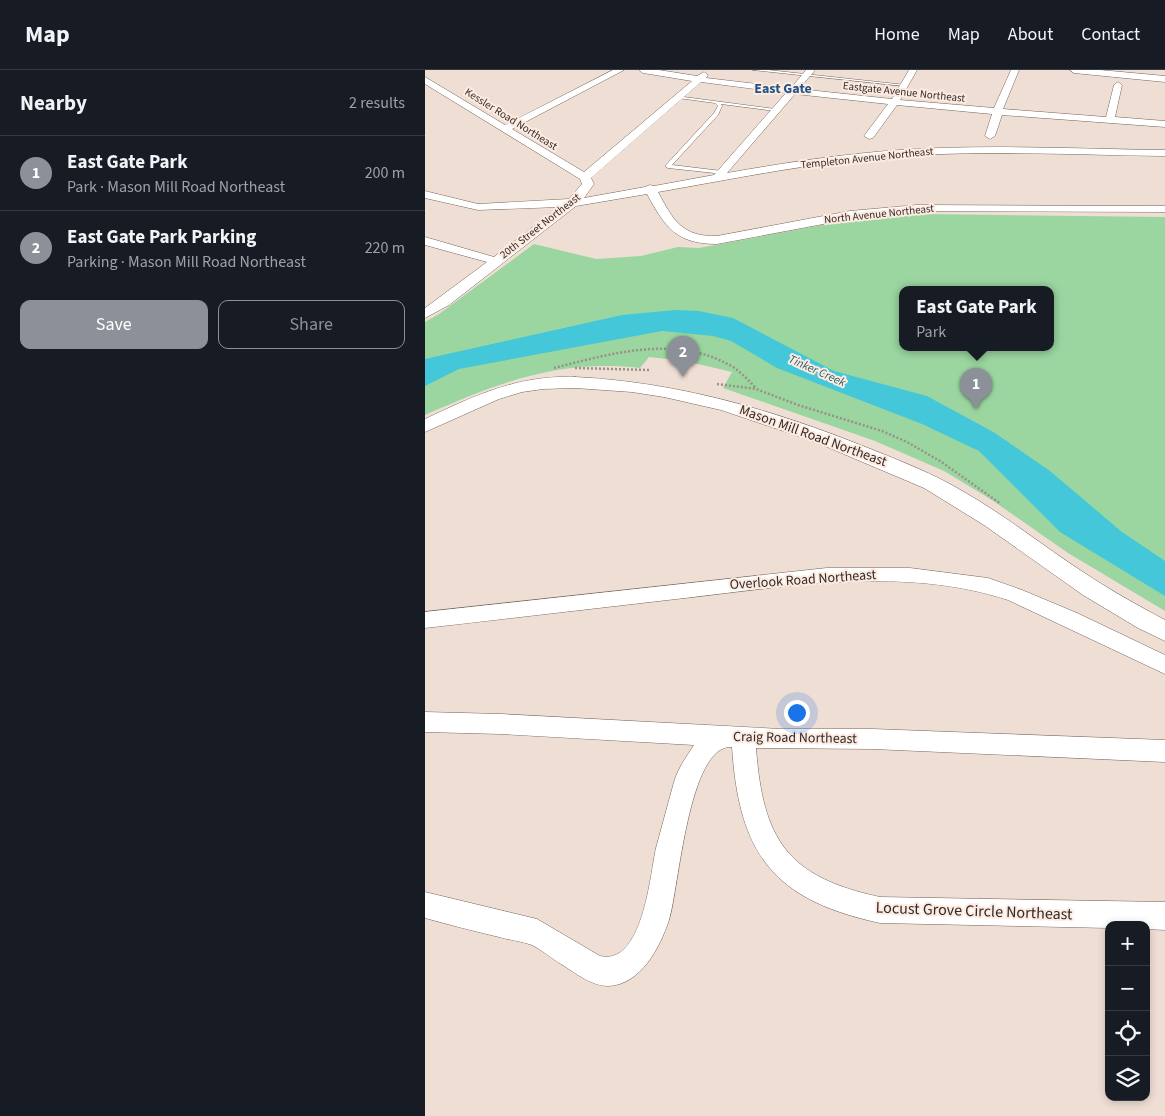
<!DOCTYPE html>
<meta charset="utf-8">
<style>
body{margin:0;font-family:"Source Sans 3",sans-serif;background:#242831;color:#f1f3f6}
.controls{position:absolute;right:15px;bottom:15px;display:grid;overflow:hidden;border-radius:10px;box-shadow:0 2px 8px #0003}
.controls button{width:45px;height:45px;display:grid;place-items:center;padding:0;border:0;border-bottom:1px solid #363941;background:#171b24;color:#f1f3f6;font:25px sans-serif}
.you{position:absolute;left:371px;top:642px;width:18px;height:18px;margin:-12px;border:4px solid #fff;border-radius:50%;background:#1a73e8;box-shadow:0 0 0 8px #1a73e833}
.badge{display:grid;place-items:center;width:32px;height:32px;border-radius:50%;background:#8c9099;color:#fff;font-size:16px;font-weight:700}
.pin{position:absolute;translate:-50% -41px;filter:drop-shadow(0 1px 2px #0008)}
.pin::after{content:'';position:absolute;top:26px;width:18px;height:15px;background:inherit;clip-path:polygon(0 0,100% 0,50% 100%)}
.popup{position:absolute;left:474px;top:216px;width:155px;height:65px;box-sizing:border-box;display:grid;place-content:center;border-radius:10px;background:#171b24;filter:drop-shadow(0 1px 4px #0005);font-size:16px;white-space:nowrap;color:#9ea1a6}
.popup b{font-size:19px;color:#f1f3f6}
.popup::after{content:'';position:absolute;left:50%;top:100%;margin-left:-10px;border:10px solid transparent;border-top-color:#171b24}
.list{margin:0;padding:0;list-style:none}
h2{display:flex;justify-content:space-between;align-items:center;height:65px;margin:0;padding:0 20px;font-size:21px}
h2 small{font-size:16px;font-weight:400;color:#9ea1a6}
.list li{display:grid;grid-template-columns:32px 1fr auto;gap:15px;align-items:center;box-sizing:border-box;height:75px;padding:0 20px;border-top:1px solid #363941}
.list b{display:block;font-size:19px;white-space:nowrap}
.list p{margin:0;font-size:16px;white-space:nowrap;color:#9ea1a6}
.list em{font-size:16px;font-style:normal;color:#9ea1a6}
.actions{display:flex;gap:10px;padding:15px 20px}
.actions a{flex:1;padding:11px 0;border:1px solid #8c9099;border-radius:10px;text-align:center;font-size:18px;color:#8c9099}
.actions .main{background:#8c9099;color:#fff}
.icon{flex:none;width:28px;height:28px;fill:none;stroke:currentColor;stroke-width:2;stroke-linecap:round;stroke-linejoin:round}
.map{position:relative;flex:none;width:740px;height:1046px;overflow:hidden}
header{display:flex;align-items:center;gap:30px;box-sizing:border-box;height:70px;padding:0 25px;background:#171b24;border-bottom:1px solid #363941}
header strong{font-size:24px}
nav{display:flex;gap:28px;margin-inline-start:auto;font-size:18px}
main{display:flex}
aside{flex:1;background:#171b24}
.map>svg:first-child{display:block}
.green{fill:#9bd6a0;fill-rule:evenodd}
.water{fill:#44c7d8}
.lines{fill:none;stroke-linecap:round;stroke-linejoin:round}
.service-casing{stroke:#74655c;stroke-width:1}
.minor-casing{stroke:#74655c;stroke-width:1}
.tertiary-casing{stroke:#74655c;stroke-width:1}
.path{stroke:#9b8f88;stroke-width:2.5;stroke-dasharray:2 2;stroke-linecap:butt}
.service{fill:#fff;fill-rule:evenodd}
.minor{fill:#fff;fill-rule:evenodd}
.tertiary{fill:#fff;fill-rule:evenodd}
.labels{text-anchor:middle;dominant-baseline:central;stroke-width:4;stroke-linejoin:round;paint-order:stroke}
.far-street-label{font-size:11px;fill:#312b27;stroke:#fdebe1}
.far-water-label{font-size:12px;font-style:italic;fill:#2a5f67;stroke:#fdebe1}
.far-quarter-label{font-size:14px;font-weight:bold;fill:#235488;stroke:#fdebe1}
.street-label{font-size:14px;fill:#312b27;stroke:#fdebe1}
.near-street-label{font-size:16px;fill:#312b27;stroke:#fdebe1}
</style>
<header>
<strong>Map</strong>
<nav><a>Home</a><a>Map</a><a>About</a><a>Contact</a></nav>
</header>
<main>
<aside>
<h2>Nearby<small>2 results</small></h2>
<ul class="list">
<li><span class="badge">1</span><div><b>East Gate Park</b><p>Park · Mason Mill Road Northeast</p></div><em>200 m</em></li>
<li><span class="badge">2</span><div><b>East Gate Park Parking</b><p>Parking · Mason Mill Road Northeast</p></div><em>220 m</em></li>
</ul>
<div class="actions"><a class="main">Save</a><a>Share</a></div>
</aside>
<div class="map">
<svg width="740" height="1046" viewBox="0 0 740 1046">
<rect width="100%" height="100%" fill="#efded4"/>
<path class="green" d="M493,144L740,147V541L643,483L567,430L519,401L450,371L298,318L307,302L260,291L224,287L215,298C133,289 73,313 0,345V252L14,244L109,174L171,189L216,186L253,177L274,178L403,154ZM477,220H625V278H477Z"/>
<path class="water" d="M250,240L274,241L308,248L409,301L502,326L570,363L625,401L697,462L740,491V526L635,462L554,381L497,354L352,298L306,271L288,266L237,261L34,299L0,316V289L197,245Z"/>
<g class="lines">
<g class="service-casing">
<g id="service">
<path d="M328,0H343L481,15L479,16Z"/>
<path d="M251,26L350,39L352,40L350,41L296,34L297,36L293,45L247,95L297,101L299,102V104L243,98L241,97V95L289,43L293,36L290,33L253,28Z"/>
</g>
</g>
<g class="minor-casing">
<g id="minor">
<path d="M188,0H199L87,59L159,102L267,11L218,3L214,0H234L272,6L279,2L283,5L281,8L366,18L381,0H390L374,19L467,29L484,0H492L475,30L569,38L586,0H594L578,39L681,47L689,15L693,12L697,15L690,47L740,51V57L577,45L570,66L565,69L560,66L567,44L472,35L448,68L444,69L439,66L463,34L370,24L302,103C359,93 417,84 475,80C563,74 652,79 740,80V86C652,85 563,80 476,86C394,91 313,108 233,122C248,150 257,167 292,166L425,141L492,135L740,136V142L492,141L425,149L292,174C251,174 240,157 222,124L151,136L24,235L0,248V238L62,192L0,175V167L69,187L134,137L53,140L0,128V121L53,134L144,129L157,114L155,109L0,14V7L80,55ZM276,12L361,23L289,105L229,116L225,115L220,117L159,128L169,114L166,108Z"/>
<path d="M645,0H675L740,6V12L649,3Z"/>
<path d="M402,498H485L563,508L597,520L652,543L740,585V604L583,530C480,496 365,516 260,528C173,538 87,548 0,558V542Z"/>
<path d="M0,642L76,644L356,659H448L740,670V692L448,679L331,678C338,770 362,807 455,827L740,832V860L721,859V855H684V858L455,853C348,830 314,784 307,677C263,674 254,819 244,850C235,877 216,915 183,916C166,916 149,902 136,894C126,888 117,880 107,875C97,871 84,870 74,867C49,861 25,855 0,848V822L112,849L175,886C218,896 225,805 231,778C237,756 243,734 249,712C253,698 262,686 269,675L76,664L0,662Z"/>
</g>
</g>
<g class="tertiary-casing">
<path id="tertiary" d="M150,307C252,312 349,340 443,378C476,391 509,404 539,422C581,446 618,476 658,502C685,520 712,535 740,550V571L713,558L658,525L559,455L499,418L388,371L296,340L239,327L207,322L150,318L118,319L97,322L74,329L0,362V349C51,325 93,305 150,307Z"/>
</g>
<g class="path">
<path d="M129,298C188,283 252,264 308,297C317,303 324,311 331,318"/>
<path d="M150,298L224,300"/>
<path d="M292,314L331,319L373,335L457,361L482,372L515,391L576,434"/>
</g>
<use href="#service" class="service"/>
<use href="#minor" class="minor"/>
<use href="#tertiary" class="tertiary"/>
</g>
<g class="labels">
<g class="far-street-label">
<text transform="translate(479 22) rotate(6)">Eastgate Avenue Northeast</text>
<text transform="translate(86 49) rotate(32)">Kessler Road Northeast</text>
<text transform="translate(442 88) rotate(-6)">Templeton Avenue Northeast</text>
<text transform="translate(454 144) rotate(-6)">North Avenue Northeast</text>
<text transform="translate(115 156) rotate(-38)">20th Street Northeast</text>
</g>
<g class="far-water-label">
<text transform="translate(392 301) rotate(24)">Tinker Creek</text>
</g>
<g class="far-quarter-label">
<text x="358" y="19">East Gate</text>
</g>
<g class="street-label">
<text transform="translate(388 366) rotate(20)">Mason Mill Road Northeast</text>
<text transform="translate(378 510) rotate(-4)">Overlook Road Northeast</text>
<text transform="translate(370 668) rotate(1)">Craig Road Northeast</text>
</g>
<g class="near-street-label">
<text transform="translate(549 841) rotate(2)">Locust Grove Circle Northeast</text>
</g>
</g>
</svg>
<div class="controls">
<button>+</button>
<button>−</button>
<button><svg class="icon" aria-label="locate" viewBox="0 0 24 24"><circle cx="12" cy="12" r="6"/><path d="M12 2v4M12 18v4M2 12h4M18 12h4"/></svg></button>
<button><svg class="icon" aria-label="layers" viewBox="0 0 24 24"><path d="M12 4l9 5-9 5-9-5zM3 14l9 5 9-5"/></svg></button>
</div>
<div class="you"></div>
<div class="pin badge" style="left:551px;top:339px">1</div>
<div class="popup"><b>East Gate Park</b>Park</div>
<div class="pin badge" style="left:258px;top:307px">2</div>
</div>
</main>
